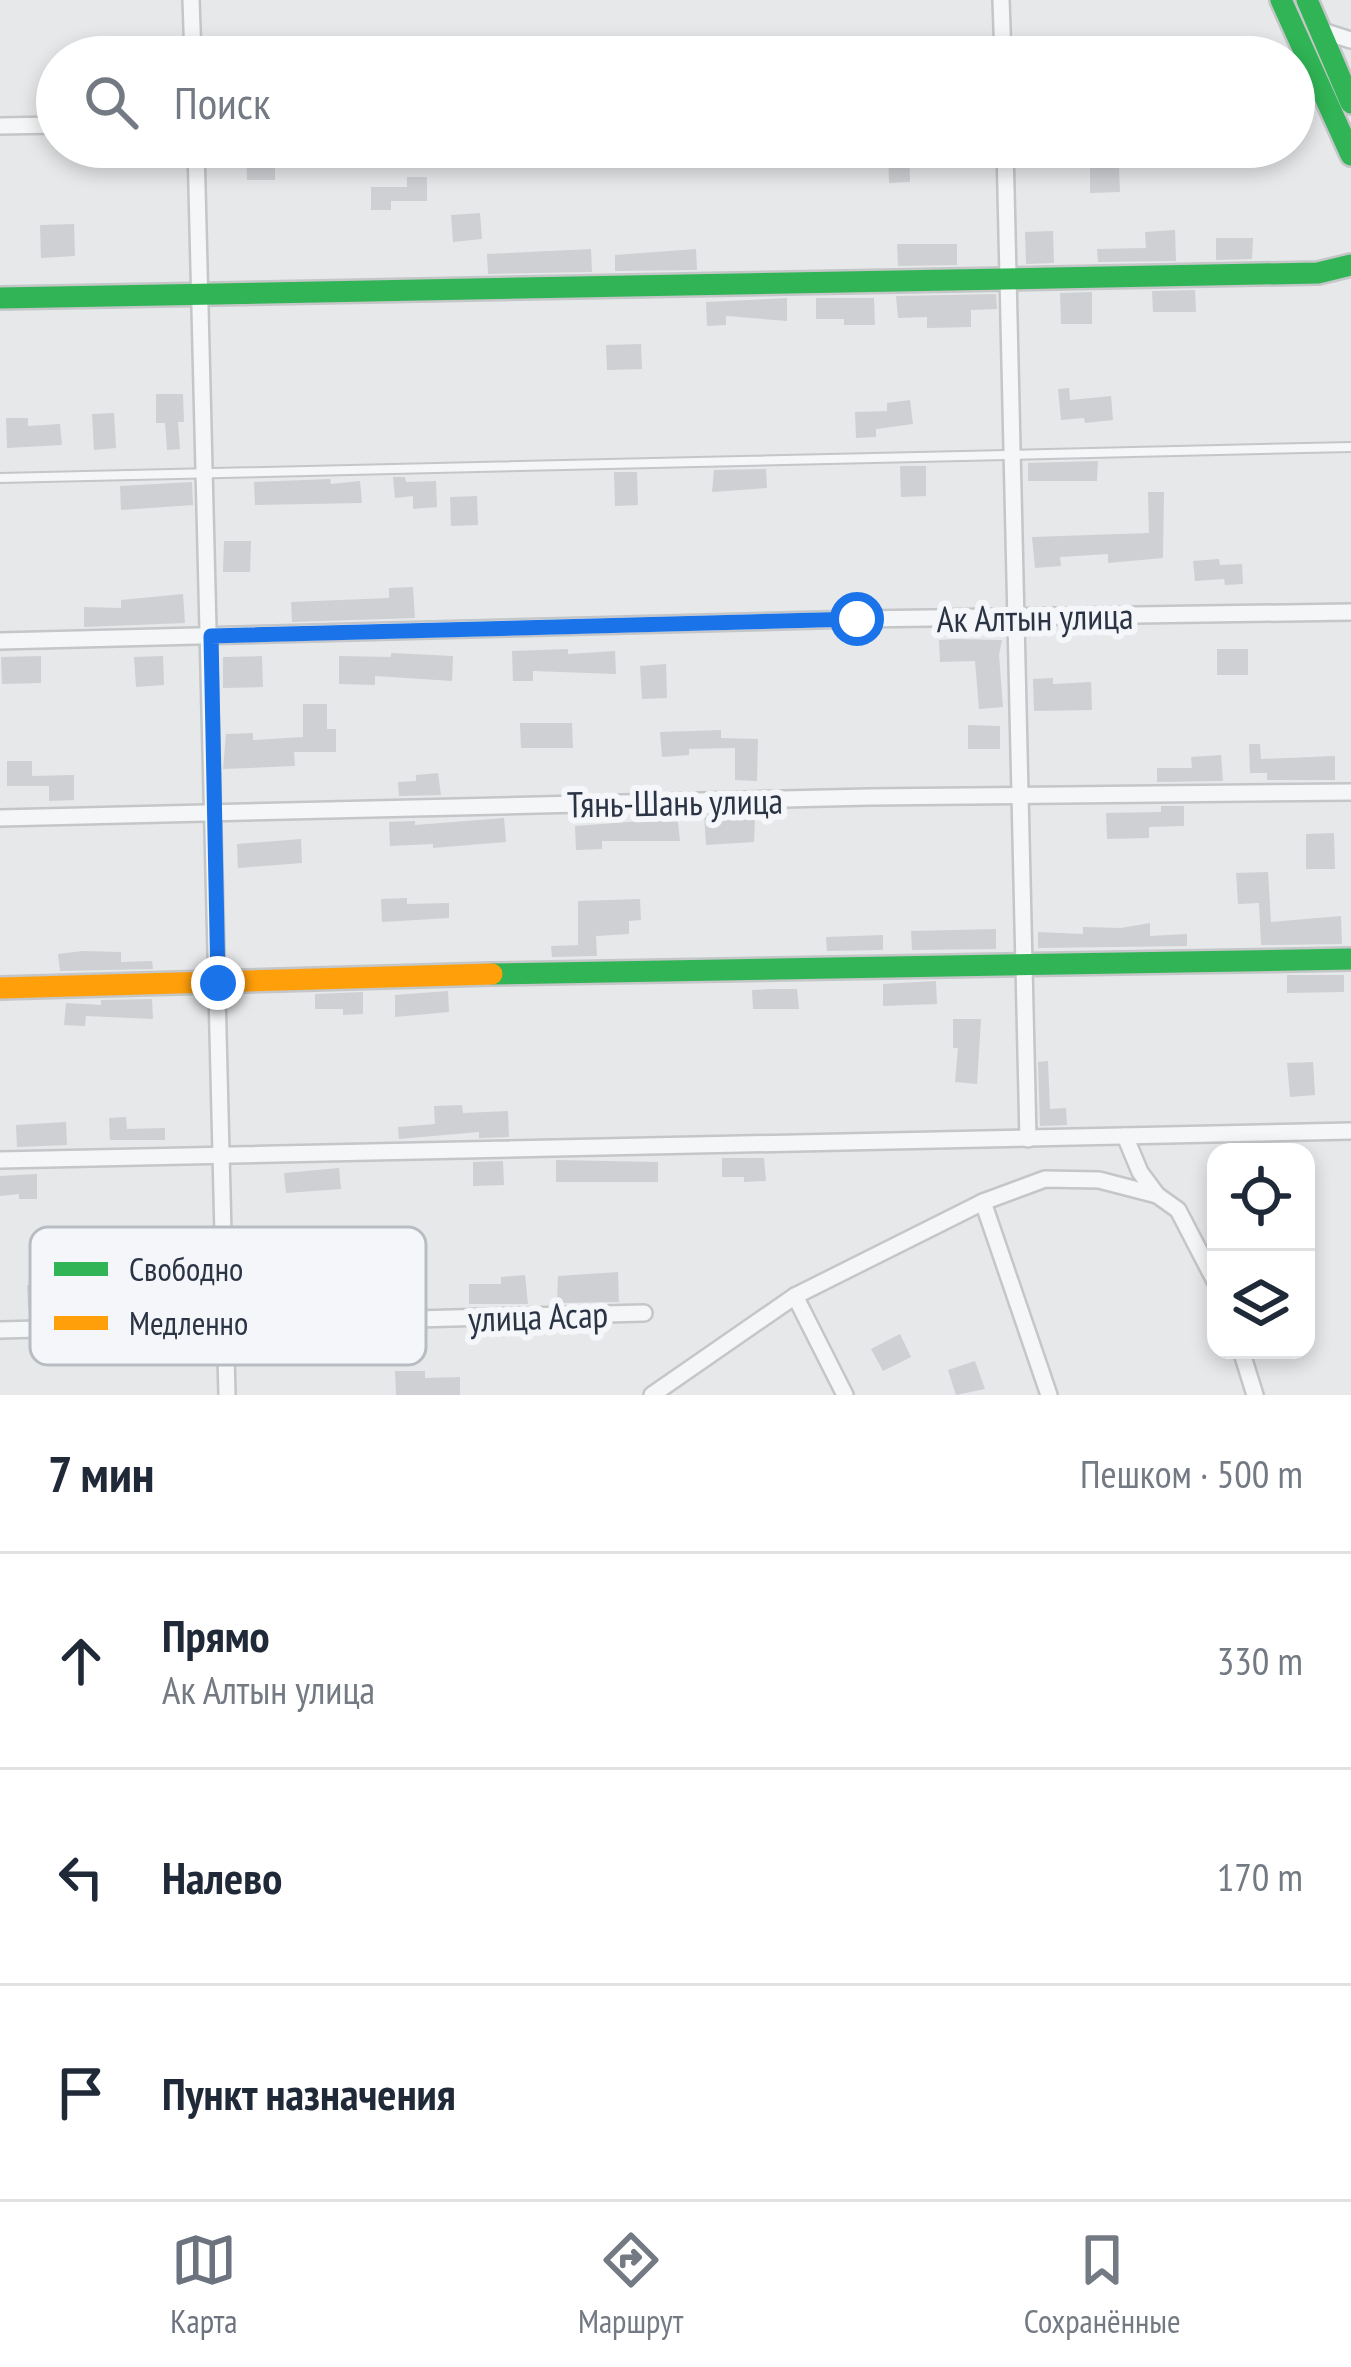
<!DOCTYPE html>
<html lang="ru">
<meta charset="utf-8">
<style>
body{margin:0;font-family:"PT Sans Narrow",sans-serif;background:#f2f2f3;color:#1f2937}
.controls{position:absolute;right:36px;bottom:36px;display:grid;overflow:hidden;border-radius:24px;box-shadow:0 6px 18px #0003}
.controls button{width:108px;height:108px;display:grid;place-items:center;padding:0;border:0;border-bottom:3px solid #e0e1e3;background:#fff;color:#1f2937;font:60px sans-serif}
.stop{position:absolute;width:36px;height:36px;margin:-27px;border:9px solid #1a73e8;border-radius:50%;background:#fff}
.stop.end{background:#1a73e8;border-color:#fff;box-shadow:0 3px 12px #0008}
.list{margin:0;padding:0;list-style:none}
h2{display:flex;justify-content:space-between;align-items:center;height:156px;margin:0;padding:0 48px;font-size:51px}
h2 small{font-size:39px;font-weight:400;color:#747a83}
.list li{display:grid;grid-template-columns:78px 1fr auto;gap:36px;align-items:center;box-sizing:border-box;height:216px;padding:0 48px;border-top:3px solid #e0e1e3}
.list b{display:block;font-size:45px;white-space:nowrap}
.list p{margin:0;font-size:39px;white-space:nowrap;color:#747a83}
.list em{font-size:39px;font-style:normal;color:#747a83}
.icon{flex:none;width:66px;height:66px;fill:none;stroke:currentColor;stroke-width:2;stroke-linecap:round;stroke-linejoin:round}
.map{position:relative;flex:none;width:1351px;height:1395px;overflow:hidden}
.search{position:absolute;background:#fff;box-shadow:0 6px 18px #0003;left:36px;right:36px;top:36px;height:132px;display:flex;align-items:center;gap:30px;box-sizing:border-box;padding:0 42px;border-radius:66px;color:#747a83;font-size:45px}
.sheet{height:804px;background:#fff}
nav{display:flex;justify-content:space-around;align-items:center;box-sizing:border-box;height:168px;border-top:3px solid #e0e1e3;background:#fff;font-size:33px;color:#747a83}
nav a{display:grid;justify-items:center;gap:6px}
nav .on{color:#6c737f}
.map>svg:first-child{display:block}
.building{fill:#ced0d3}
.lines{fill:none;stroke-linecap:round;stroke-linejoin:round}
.lane-casing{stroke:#c4c6c8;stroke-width:12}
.street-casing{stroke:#c4c6c8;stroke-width:20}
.fast-casing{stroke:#c4c6c8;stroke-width:26}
.slow-casing{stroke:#c4c6c8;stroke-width:26}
.lane{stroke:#f5f6f7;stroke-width:8}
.street{stroke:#f5f6f7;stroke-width:15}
.fast{stroke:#30b455;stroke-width:21}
.slow{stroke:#ff9f0a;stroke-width:21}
.route{stroke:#1a73e8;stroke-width:15}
.labels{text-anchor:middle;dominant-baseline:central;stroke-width:12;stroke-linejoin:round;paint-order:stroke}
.street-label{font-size:36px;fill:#2b3445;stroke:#f4f6f9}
.key{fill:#f4f6f9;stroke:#b8bcc3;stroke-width:3}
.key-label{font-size:33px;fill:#2b3445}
</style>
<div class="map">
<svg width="1351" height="1395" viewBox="0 0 1351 1395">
<rect width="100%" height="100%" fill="#e6e8ea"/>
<g class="building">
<path d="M82,147H143V166L82,165Z"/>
<path d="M888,147H909L910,182L889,183Z"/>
<path d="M246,148H275V180H247Z"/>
<path d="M1090,167H1119L1120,192L1090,193Z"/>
<path d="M407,177H427V201H391V210H371V187H407Z"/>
<path d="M480,213L482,239L453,242L451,215Z"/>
<path d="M74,224L75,256L41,258L40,225Z"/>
<path d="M1175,230L1176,261L1098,262L1097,249L1146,248L1145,232Z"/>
<path d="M1053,231L1054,263L1026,264L1025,232Z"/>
<path d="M1216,238H1253L1252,259L1216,260Z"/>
<path d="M897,244H957V265L898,266Z"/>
<path d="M591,249L592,272L488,274L487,254Z"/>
<path d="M696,249L697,270L615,271V255Z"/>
<path d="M1195,290L1196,312H1153L1152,291Z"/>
<path d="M1092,292V324H1061L1060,293Z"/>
<path d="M996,294L997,309L971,310V327L927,328V317L898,318L896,296Z"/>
<path d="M787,298V321L726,316V325L707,326L706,302Z"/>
<path d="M816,298H874L875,325H844V319H816Z"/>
<path d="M641,344L642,369L607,370L606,345Z"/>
<path d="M1069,388L1070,400L1111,396L1113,420L1085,423L1084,418L1061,420L1058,389Z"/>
<path d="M156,394H183L184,422H178L180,449L167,450L165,423H156Z"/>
<path d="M910,400L913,424L876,429V437L856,438L855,412L887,411V403Z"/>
<path d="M114,413L116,448L94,450L92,414Z"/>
<path d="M6,418H28V426L60,424L62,445L7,448Z"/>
<path d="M1098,461L1097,481H1028V463Z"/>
<path d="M900,466H926V496L901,497Z"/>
<path d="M766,469L767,488L712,492L714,470Z"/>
<path d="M614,472H637L638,505L615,506Z"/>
<path d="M393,477H405L406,482L436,481L437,507L413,509V496L395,498Z"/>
<path d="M330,479L331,484L360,481L362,503L255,505L254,482Z"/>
<path d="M192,482L193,505L121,510L120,486Z"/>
<path d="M1148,492H1164L1163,558L1108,563V554L1060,557L1061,566L1035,568L1032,537L1149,533Z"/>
<path d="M477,496L478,525L451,526L450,497Z"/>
<path d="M224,541H251L250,572H223Z"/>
<path d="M1219,559L1220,565L1242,564L1243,584L1225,585L1224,579L1195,581L1193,561Z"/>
<path d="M413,587L415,618L292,622L291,602L389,598V588Z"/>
<path d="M183,594L185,623L84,627V607L121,608V600Z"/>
<path d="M954,639L1002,640L999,655L1003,707L979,709L975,661L940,662L939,640Z"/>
<path d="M568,649V654L615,651L616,674L533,671V681H513L512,651Z"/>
<rect x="1217" y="649" width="31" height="26"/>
<path d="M391,653L453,656L452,681L375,676V685L339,684V656L391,657Z"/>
<path d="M41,656V683L2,684L1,657Z"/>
<path d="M163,656L164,685L136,687L134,657Z"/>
<path d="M262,656L263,687L223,688V657Z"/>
<path d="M666,664L667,698L642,699L640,666Z"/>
<path d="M1053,678V684L1091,682L1092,710L1034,711L1033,679Z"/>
<path d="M303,704H327V729H336V752H294L295,766L223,769L226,734L253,733V740L303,737Z"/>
<path d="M520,723H572L573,748H521Z"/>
<path d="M968,725L1000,726V749H968Z"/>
<path d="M721,730V738L758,739L757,781L735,780V748L689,749V755L662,757L660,732Z"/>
<path d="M1249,744H1260L1261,759L1335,756V780H1267V773H1250Z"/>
<path d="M1221,755L1223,781L1157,782V768H1192L1191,757Z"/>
<path d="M7,761H32V776L74,775V800L49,801V786H7Z"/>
<path d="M438,773L441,795L399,796L398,782L416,781V775Z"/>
<path d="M1161,806H1184V826L1149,827V838L1107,839L1106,813L1161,812Z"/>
<path d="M732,812V819L755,820L754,842L706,845L704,813Z"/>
<path d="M653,814H677L680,841H602V849L576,850L575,826L654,820Z"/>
<path d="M504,818L506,842L433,848V844L390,846L389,822L415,821V825Z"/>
<path d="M1334,833L1335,869H1306V834Z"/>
<path d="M301,839L302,863L238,868L237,844Z"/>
<path d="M1268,872L1271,922L1341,916L1342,944L1261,945L1259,903L1238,904L1236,873Z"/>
<path d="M407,898V904L449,903V918L382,922L381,899Z"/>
<path d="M640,899L641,920L629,921V934L596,936L597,956L552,957L551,946L578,945V901Z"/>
<path d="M1150,923V936L1187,934V946L1038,948V932L1083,934V927L1121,928Z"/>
<path d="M996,929V949L912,950L911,931Z"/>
<path d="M883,935V950L827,951L826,937Z"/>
<path d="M83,951L121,952V962L152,961L153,969L60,971L58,954Z"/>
<path d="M1287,975H1344V992L1287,993Z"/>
<path d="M936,981L937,1004L883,1006V984Z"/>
<path d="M773,989H797L799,1009H753L752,990Z"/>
<path d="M448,991L449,1012L395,1017V995Z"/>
<path d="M363,992V1014L343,1015V1009H315V994Z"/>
<path d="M152,999L153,1019L86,1016L85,1026L64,1025L66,1003L101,1005V1000Z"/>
<path d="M953,1019H981L977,1084L955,1082L958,1048H953Z"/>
<path d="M1048,1061L1050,1109L1066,1108L1067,1125L1040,1126L1038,1062Z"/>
<path d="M1313,1062L1315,1095L1290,1097L1287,1063Z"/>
<path d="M462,1105L463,1113L508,1111L509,1137L479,1138V1132L399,1139L398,1127L435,1124L434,1106Z"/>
<path d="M126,1117L127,1129L165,1128V1140H110L109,1118Z"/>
<path d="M66,1122L67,1145L17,1147L16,1125Z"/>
<path d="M722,1158H764L766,1181L744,1182V1177H722Z"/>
<path d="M556,1160L658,1162V1182H556Z"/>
<path d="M503,1161L504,1185L473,1186V1162Z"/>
<path d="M339,1168L341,1189L286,1193L284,1173Z"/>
<path d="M37,1174V1199H19V1194L0,1196V1176Z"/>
<path d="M618,1272L619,1302L557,1303L558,1276Z"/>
<path d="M525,1275L528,1304H469V1284H501V1277Z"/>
<path d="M51,1283L52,1296H99V1288H116V1314L63,1312V1306L28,1308L27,1285Z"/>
<path d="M900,1334L911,1357L883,1371L871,1349Z"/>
<path d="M975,1361L985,1389L956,1395L948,1370Z"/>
<path d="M395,1371H425V1378L460,1377V1395H396Z"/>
</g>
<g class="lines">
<g class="lane-casing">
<path id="lane" d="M0,478L1351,447"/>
</g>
<g class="street-casing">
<g id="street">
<path d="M191,0L193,57"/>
<path d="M1001,0L1003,57"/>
<path d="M1319,30L1351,40"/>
<path d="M0,126L57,125"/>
<path d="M196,147L227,1395"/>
<path d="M1005,147L1028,1139"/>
<path d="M0,641L858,619L1351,612"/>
<path d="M0,818L869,797L1351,792"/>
<path d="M1125,1136L1140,1172L1157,1195"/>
<path d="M0,1160L1351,1131"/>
<path d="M983,1202L1049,1395"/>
<path d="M795,1296L845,1395"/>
<path d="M0,1330L644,1313"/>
<path d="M1241,1350L1255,1395"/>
<path d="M652,1395L795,1296L983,1202L1045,1179L1099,1180L1157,1195L1178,1210L1216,1283"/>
</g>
</g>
<g class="fast-casing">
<g id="fast">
<path d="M1281,0L1351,155"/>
<path d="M1307,0L1351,103"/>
<path d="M0,298L1318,273L1351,265"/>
<path d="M492,974L1351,959"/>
</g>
</g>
<g class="slow-casing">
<path id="slow" d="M0,988L492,974"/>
</g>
<use href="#lane" class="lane"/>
<use href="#street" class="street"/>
<use href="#fast" class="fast"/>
<use href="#slow" class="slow"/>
</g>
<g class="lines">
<path class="route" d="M218,983L211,636L857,619"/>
</g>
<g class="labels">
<g class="street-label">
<text transform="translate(1035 617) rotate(-1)">Ак Алтын улица</text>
<text transform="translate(675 802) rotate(-1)">Тянь-Шань улица</text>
<text transform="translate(538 1316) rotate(-2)">улица Асар</text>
</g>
</g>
<rect x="30" y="1227" width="396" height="138" rx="18" class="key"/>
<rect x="54" y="1262" width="54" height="14" fill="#30b455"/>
<rect x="54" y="1316" width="54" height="14" fill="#ff9f0a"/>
<g class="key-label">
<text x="129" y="1281">Свободно</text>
<text x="129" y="1335">Медленно</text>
</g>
</svg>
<div class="controls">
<button><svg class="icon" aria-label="locate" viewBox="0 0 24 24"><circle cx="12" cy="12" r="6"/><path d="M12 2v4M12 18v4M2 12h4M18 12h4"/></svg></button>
<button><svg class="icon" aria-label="layers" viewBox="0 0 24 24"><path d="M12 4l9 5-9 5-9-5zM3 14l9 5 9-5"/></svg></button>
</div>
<div class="stop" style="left:857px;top:619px"></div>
<div class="stop end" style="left:218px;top:983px"></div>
<div class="search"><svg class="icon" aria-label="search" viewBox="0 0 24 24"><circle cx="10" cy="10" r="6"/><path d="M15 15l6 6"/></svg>Поиск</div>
</div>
<section class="sheet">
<h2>7 мин<small>Пешком · 500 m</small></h2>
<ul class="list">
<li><svg class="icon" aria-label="ahead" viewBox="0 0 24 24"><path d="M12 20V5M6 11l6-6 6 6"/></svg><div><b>Прямо</b><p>Ак Алтын улица</p></div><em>330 m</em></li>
<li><svg class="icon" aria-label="left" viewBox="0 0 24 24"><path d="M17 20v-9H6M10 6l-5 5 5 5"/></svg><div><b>Налево</b></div><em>170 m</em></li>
<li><svg class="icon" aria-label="arrive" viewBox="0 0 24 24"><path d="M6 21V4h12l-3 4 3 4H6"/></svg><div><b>Пункт назначения</b></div></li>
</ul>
</section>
<nav>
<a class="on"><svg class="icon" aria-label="map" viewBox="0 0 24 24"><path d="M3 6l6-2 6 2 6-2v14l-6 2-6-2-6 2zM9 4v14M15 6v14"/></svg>Карта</a>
<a><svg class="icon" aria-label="directions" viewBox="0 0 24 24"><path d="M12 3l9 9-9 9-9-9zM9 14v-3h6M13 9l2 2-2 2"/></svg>Маршрут</a>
<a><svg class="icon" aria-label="saved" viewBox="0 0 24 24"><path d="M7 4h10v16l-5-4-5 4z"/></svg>Сохранённые</a>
</nav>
